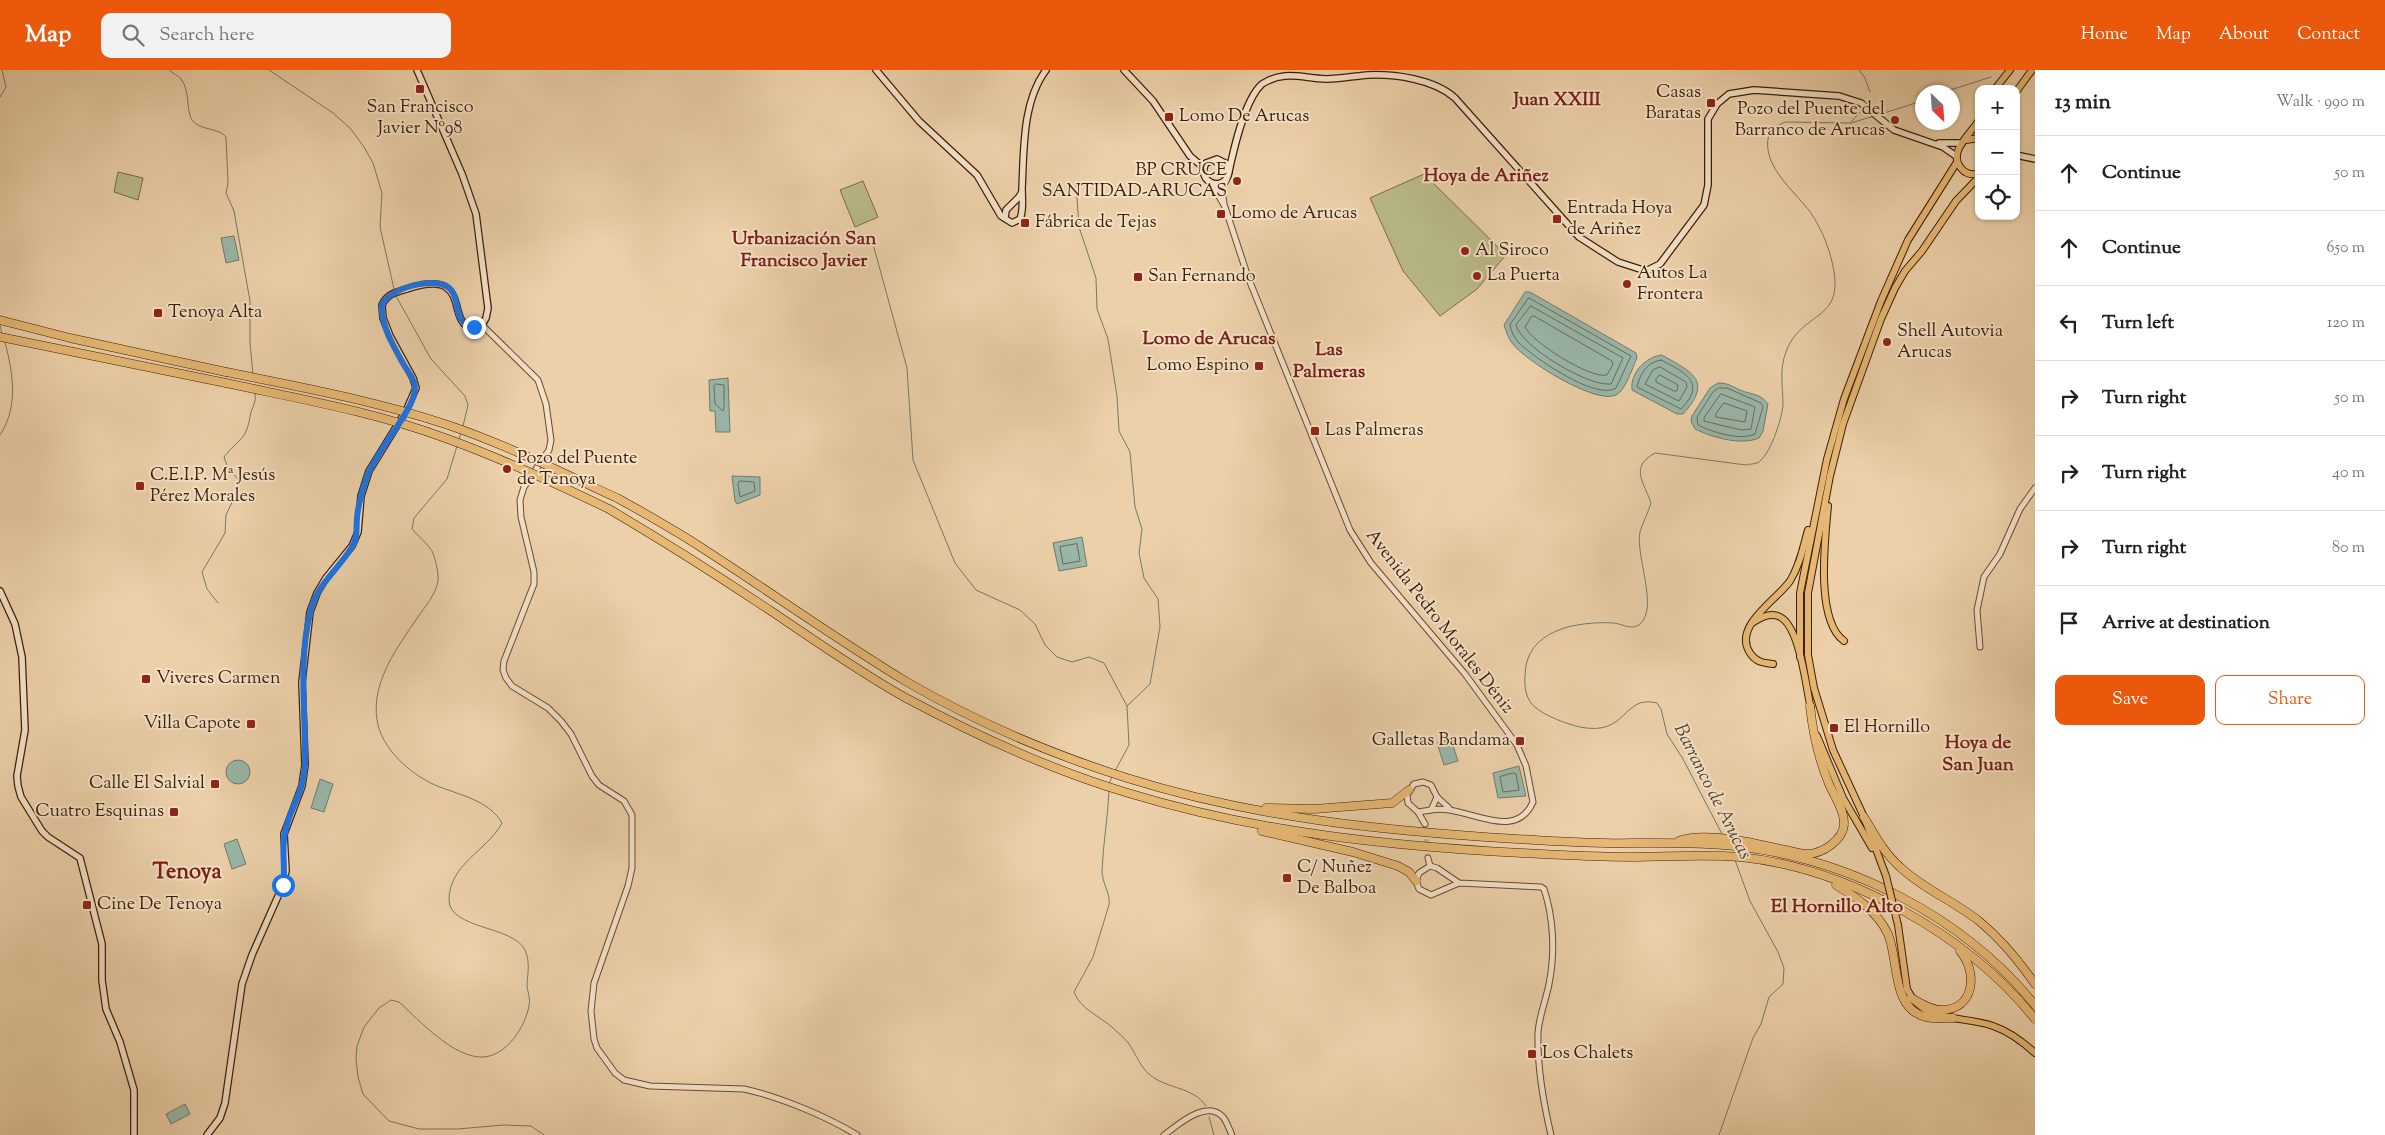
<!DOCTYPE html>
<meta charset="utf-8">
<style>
body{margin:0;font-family:"Sorts Mill Goudy",serif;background:#f2f2f2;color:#202124}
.controls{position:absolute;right:15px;top:15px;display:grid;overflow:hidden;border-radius:10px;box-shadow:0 1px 4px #0004}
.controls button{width:45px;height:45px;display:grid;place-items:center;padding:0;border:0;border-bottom:1px solid #e0e0e0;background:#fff;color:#202124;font:25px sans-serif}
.compass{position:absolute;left:1915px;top:15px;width:45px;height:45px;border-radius:50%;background:#fff;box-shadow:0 1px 4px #0004;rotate:155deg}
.stop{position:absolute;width:15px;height:15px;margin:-11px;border:4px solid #1a73e8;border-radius:50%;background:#fff}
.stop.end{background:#1a73e8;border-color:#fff;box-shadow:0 1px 5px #0008}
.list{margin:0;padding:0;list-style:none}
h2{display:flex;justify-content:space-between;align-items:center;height:65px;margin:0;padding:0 20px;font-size:21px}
h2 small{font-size:16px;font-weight:400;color:#757577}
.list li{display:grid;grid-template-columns:32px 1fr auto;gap:15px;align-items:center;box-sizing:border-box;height:75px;padding:0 20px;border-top:1px solid #e0e0e0}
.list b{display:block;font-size:19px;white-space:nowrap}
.list em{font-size:16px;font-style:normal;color:#757577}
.actions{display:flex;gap:10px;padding:15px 20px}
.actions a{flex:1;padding:11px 0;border:1px solid #ea580c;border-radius:10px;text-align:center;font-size:18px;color:#ea580c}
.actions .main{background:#ea580c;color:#fff}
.icon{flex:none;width:28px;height:28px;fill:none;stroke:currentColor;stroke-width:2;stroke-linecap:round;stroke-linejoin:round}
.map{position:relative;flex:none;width:2035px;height:1065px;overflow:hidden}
header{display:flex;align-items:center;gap:30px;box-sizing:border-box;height:70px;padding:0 25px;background:#ea580c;color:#fff}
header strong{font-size:24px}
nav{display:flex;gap:28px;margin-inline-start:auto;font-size:18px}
.search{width:350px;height:45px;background:#f2f2f2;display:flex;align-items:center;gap:12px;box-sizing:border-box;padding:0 18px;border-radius:10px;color:#757577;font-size:19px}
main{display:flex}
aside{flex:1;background:#fff}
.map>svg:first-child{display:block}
.green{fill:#b9bb87;stroke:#7b6c47}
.water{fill:#99b7aa;stroke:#747a69}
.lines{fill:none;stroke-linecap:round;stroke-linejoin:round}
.shore{stroke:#6b6a58;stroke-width:1}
.stream{stroke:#747a69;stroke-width:1}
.tertiary-tunnel{stroke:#c9ac89;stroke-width:5;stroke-dasharray:5 2.5;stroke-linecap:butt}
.tertiary-casing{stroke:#694a30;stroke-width:7}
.secondary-casing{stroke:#3d1e07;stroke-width:8}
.primary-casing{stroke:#3d1e07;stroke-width:8}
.motorway-casing{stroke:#3d1e07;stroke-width:9}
.tertiary{stroke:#f3e0c7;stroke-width:5}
.secondary{stroke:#f3e0c7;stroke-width:5.5}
.primary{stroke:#e6b874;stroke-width:6}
.motorway{stroke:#e6b874;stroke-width:8}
.primary-bridge-casing{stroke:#3d1e07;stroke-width:8;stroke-linecap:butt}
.motorway-bridge-casing{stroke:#3d1e07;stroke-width:9;stroke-linecap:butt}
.primary-bridge{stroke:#e6b874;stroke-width:6}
.motorway-bridge{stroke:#e6b874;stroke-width:8}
.route{stroke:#1a73e8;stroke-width:6}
.poi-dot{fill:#8f2418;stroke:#f3e0c7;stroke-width:2}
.labels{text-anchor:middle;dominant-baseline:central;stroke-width:4;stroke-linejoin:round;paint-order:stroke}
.poi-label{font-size:18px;fill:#3d1e07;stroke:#f3e0c7;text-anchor:start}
.street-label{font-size:18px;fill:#3d1e07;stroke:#f3e0c7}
.neighbourhood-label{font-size:19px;font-weight:bold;fill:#7a1f14;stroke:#f3e0c7}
.water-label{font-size:19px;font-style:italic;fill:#544430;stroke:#f3e0c7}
.district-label{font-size:22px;font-weight:bold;fill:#7a1f14;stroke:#f3e0c7}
</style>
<header>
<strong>Map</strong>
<div class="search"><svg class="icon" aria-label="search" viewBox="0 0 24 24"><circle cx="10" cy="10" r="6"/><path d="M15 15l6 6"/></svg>Search here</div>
<nav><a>Home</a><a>Map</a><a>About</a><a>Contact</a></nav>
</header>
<main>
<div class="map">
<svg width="2035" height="1065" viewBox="0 0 2035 1065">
<rect width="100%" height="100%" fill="#ecd0a9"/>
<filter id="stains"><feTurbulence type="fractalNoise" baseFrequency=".004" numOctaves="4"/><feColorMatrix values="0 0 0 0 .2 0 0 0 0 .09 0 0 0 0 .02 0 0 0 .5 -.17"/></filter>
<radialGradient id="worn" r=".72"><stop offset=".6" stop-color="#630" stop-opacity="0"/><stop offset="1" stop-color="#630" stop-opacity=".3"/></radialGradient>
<g class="green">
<path d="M118,102L143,108L138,130L114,122Z"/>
<path d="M1424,104L1506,185L1477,219L1440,246L1403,201L1370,128Z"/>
<path d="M863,111L878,147L855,157L840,120Z"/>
</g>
<g class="water">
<path d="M234,166L239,190L226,193L221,168Z"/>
<path d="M1525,222H1530L1636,283L1637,288C1632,298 1626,320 1616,325C1596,335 1524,290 1512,273C1508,267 1506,261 1504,255Z"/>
<path d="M1662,285C1691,302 1714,310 1683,344H1677L1632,320C1630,302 1646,287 1662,285Z"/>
<path d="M728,308L730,362H716L715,341H710L709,310Z"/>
<path d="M1718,313C1728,313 1731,316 1740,320C1752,325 1760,323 1768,334L1763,361L1759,368C1740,376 1712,367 1695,359L1691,351L1692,346L1710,318Z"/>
<path d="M732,406L760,407V425L737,434L735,431Z"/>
<path d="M1082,467L1087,496L1059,501L1053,473Z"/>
<path d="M1451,669L1458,691L1444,695L1437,673Z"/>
<circle cx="238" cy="702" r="12"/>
<path d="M1519,696L1526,726L1498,728L1493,703Z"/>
<path d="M320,709L333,714L324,742L311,738Z"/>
<path d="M237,769L246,794L232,799L224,774Z"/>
<path d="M185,1034L190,1044L171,1054L166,1044Z"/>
</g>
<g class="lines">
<g class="shore">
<path d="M1529,228L1631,286L1616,318C1596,331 1533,287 1518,272C1514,267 1511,261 1510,255Z"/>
<path d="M1531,236L1623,288L1611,314C1589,317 1521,277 1516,255Z"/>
<path d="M1534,246L1612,291L1613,294L1607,305C1590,309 1532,272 1525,257L1531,247Z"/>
<path d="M1661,290C1685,302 1707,313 1681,339L1637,317C1640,304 1647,292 1661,290Z"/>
<path d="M1660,297L1686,312L1687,317L1679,331L1645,314L1653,300Z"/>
<path d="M1660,305L1678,315L1677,321H1674L1656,312V309Z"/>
<path d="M716,314L724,315V338L723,341L715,334L714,316Z"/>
<path d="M1719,318H1727L1761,333L1763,337L1755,364C1740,371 1712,362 1698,355L1697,347L1713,322Z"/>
<path d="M1721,324L1755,337L1751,359L1741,360L1704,351V348Z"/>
<path d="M1724,333L1747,341L1745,352L1716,347V344Z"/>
<path d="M740,411L754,412L755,421L740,427L738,414Z"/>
<path d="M1077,474L1080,491L1063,494L1060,477Z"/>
<path d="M1513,703L1516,704L1519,720L1503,722L1500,707Z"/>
</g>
<g class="stream">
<path d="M169,0C173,4 178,5 181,9C190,20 186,40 192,50C200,61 218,57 226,67L228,113L226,123L234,141L250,231V273L253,304"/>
<path d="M269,0L333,43L350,58L364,77L373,93L382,123L380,157L394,219"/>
<path d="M1859,0L1865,8L1870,22"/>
<path d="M1944,22L1991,7"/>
<path d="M0,27L6,17L2,0"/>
<path d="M1878,45L1922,31"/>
<path d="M1851,52L1860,42"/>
<path d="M1076,114L1079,157L1096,208L1097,239L1108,269L1117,326L1119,361L1130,382L1135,437L1142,459L1139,483L1144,508L1158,529L1160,557L1150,614L1127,636"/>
<path d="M873,174L907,298L913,390L955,493L976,520L1020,540L1035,554L1045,575L1057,587L1072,592L1089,587L1104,593L1127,636L1129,675L1115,701"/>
<path d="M396,226L431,289L465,326L468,335L463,356"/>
<path d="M0,255L2,264"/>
<path d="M0,365C19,336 13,304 5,272"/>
<path d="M459,370L461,362"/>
<path d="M457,376L447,409L414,448L412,459C418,466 427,473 432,481C435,487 439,504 438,511C435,526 426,535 418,547C398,576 371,612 377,650C381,678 410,704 435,715C459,725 489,730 502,753C487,781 449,794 449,830C449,859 514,856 525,880C530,891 528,902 527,914C527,921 531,929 529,936C525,957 507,985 484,987C454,989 419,950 399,932L391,930L379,938L364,957L357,976L356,989L358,1007L363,1024L389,1051L419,1059H458L503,1055L531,1056L544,1065"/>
<path d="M218,533L207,519L202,502L225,463L226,445L238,420V409L228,398L224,387C238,369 246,371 250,347C251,338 257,333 255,323"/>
<path d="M1109,714L1112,707"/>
<path d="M1109,721C1108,747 1103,774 1102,801C1102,813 1111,824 1109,835L1093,887L1074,922C1080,939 1100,946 1113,958C1118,963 1125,968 1129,974C1136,984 1140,997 1150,1005C1169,1020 1192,1016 1206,1036"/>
<path d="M1722,764L1683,689L1667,664L1661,639L1657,633C1622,624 1628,667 1580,657C1567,654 1545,646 1535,637C1526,630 1524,617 1525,606C1525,559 1578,551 1614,553C1623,554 1632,561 1640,554C1659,538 1635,485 1640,462C1643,452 1648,443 1651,433C1644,412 1629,397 1655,383L1746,395C1749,394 1754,394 1757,393C1770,387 1782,348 1783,335C1783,318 1779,299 1786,282C1802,238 1849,254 1831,188C1827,172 1820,157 1811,143C1794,120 1756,92 1771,59L1785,52L1851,53L1874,46"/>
<path d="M1209,1047L1214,1065"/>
<path d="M1719,1065L1753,968L1761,954L1769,927L1783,914L1784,898L1778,882L1750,831L1735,790"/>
</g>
<path class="tertiary-tunnel" d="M1425,754L1428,788"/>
<g class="tertiary-casing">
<g id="tertiary">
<path d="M1212,114L1225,137L1248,207L1350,460L1371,493L1465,604L1517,675L1526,696L1533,732C1514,775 1464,733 1431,740"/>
<path d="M1224,134L1222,119L1227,109"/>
<path d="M482,255L538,310L546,334L551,370L549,380L524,417L520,430L521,447L534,502V514L504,591L503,600L506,608L512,616L548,638L561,651L571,664L592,706L599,715L624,731L632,745V798L628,816L594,913L591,941L594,969L597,978L615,1003L624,1010L650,1016L744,1019C780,1027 826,1046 857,1065"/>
<path d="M1980,577L1977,540L1984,507L2000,484L2020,439L2035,418"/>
<path d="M1418,742L1431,740L1437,727"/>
<path d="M1425,754L1418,742L1408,733L1407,725L1414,714L1423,712L1431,715L1437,727L1449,738"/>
<path d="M1428,788L1430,796"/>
<path d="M1459,813L1437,798L1430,796L1419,803L1416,811L1419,819L1431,825L1459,813L1541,817L1544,819C1554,849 1555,884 1549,914C1546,930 1539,946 1538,963C1537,998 1543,1031 1551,1065"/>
<path d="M1164,1065C1178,1055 1206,1029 1223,1047C1227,1052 1229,1059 1232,1065"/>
</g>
</g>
<g class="secondary-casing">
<g id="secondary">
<path d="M876,0L919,51L977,105L1001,146L1012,153L1020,149C1024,139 1022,129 1022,119C1024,81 1022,32 1046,0"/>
<path d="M1124,0L1153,31L1190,86L1204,98"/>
<path d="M1939,73H1962"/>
<path d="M2016,85L2035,89"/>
<path d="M1229,102L1227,94L1217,89L1206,93C1196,109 1219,123 1228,106C1233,82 1244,30 1262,14C1284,0 1301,8 1326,9C1340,9 1354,6 1368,5C1395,4 1434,9 1455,28L1579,167L1618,192L1646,201L1660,194L1704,135L1708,115V49L1717,34L1729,24L1754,20L1839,26L1861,33L1894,60L1943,77L1956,86"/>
<path d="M1005,148L1006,140L1019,127L1022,122"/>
<path d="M0,521L15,554L22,587L25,660L17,706L18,716L21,727L42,761L48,767L80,788L102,874V910L106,939L120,972L134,1020V1065"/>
<path d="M207,1065L220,1048L225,1033L242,914L252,885L283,815L286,801L284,764L302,716L305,695L302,612L310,542L317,523L326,508L352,476L358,462L361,426L369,401L406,341L416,318L413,308L390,266L383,248L382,235C387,224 396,222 407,219C481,194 438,268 482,255L486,248L488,238L476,144L462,104L417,0"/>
</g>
</g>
<g class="primary-casing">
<g id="primary">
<path d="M1995,19L2010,0"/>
<path d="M2016,22L2032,0"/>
<path d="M1979,50C1971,64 1947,82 1961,98C1965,104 1972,105 1979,104"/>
<path d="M1966,70L1979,68"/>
<path d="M1828,436C1825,469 1815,550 1844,571"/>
<path d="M1752,553C1760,548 1768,543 1778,546C1800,553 1806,619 1811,639"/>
<path d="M1800,587V523L1827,389L1844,329L1881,231L1908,170L1957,92"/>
<path d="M1773,594C1763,593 1756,592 1750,583C1732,556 1778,529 1790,511C1800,495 1803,477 1808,460"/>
<path d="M1817,666L1843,728L1872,778"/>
<path d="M1886,806L1864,747L1833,680L1814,618L1808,585V523L1830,406L1843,354L1881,249L1895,218L1905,201L1922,181L1956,131L1979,107"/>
<path d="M1898,855L1907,919C1923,954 1962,945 1993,956C2008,961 2023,972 2035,983"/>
</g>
</g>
<g class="motorway-casing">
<g id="motorway">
<path d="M0,250L70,268L226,302"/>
<path d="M0,267L226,313"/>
<path d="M619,429C646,444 673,459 699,476C769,521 836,569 907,612C976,652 1051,684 1127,708C1254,748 1385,761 1517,769C1555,771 1595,774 1633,773C1667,773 1700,772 1734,776C1848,788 1963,846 2035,935"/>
<path d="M609,439C665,472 720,507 774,543C817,572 861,603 906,628C977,666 1051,700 1128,723C1256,762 1388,776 1522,783C1558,785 1595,787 1631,787C1667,787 1704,784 1740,787C1848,798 1968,865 2035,949"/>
<path d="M1266,738L1314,739L1392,733L1409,720"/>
<path d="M1864,747C1875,765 1884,783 1900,797C1923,819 1954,831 1979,851C2001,869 2019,891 2035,914"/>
<path d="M1262,761L1353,782L1398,796L1409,802L1416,811"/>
<path d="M1679,771C1704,761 1754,773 1780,779C1789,780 1798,784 1807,784C1822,784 1844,770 1844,753C1844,739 1834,726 1829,714C1818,688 1813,664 1810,636"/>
<path d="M1836,815C1857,828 1877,841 1888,864C1899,890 1891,939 1926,947C1934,949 1944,948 1953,948"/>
<path d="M1911,928C1920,933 1930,940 1941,940C1975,940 1978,902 1960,881"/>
</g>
</g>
<use href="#tertiary" class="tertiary"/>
<use href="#secondary" class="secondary"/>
<use href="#primary" class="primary"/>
<use href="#motorway" class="motorway"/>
<g class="primary-bridge-casing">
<path id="primary-bridge" d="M1886,806L1898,855"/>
</g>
<g class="motorway-bridge-casing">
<g id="motorway-bridge">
<path d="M226,302C301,317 375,331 448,355C507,375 563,403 619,429"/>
<path d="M226,313C300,329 374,342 445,368C501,388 555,413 609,439"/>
</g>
</g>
<use href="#primary-bridge" class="primary-bridge"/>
<use href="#motorway-bridge" class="motorway-bridge"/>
</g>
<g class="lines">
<path class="route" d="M283,815C286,798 281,780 285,763C289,738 304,724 305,694C306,643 298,594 310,543C316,515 338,500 352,477C358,467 356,459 357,448C358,434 362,421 367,407C375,382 415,340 415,318C415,309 408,302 404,295C395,279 380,254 382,235C389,218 438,204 451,220C462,234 451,251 474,257"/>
</g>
<g class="poi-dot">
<rect x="415" y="14" width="10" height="10" rx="2.5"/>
<rect x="1706" y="28" width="10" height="10" rx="2.5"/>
<rect x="1164" y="42" width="10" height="10" rx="2.5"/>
<circle cx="1895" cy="50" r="5"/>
<circle cx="1237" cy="111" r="5"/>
<rect x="1216" y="139" width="10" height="10" rx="2.5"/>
<rect x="1552" y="144" width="10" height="10" rx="2.5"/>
<rect x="1020" y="148" width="10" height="10" rx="2.5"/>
<circle cx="1465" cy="181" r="5"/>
<circle cx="1477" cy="206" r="5"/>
<rect x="1133" y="202" width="10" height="10" rx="2.5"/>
<circle cx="1627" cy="214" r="5"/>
<rect x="153" y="238" width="10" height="10" rx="2.5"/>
<circle cx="1887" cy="272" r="5"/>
<rect x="1254" y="291" width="10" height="10" rx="2.5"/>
<rect x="1310" y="356" width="10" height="10" rx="2.5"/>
<circle cx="507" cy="399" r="5"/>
<rect x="135" y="411" width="10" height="10" rx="2.5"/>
<rect x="141" y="604" width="10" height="10" rx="2.5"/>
<rect x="246" y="649" width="10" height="10" rx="2.5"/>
<rect x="1829" y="653" width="10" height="10" rx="2.5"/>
<rect x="1515" y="666" width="10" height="10" rx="2.5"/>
<rect x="210" y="709" width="10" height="10" rx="2.5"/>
<rect x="169" y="737" width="10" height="10" rx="2.5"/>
<rect x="1282" y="803" width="10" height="10" rx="2.5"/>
<rect x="82" y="830" width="10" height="10" rx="2.5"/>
<rect x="1527" y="979" width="10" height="10" rx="2.5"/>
</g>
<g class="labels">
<g class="poi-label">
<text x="1701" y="23" text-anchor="end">Casas<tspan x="1701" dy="21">Baratas</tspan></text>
<text x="420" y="38" text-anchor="middle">San Francisco<tspan x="420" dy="21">Javier Nº98</tspan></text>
<text x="1885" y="40" text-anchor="end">Pozo del Puente del<tspan x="1885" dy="21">Barranco de Arucas</tspan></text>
<text x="1179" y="47">Lomo De Arucas</text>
<text x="1227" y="101" text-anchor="end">BP CRUCE<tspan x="1227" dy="21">SANTIDAD-ARUCAS</tspan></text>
<text x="1567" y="139">Entrada Hoya<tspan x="1567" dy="21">de Ariñez</tspan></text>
<text x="1231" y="144">Lomo de Arucas</text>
<text x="1035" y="153">Fábrica de Tejas</text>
<text x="1475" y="181">Al Siroco</text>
<text x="1637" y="204">Autos La<tspan x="1637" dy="21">Frontera</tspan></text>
<text x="1487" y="206">La Puerta</text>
<text x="1148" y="207">San Fernando</text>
<text x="168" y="243">Tenoya Alta</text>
<text x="1897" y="262">Shell Autovia<tspan x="1897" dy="21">Arucas</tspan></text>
<text x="1249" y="296" text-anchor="end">Lomo Espino</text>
<text x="1325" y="361">Las Palmeras</text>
<text x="517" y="389">Pozo del Puente<tspan x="517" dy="21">de Tenoya</tspan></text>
<text x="150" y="406">C.E.I.P. Mª Jesús<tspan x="150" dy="21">Pérez Morales</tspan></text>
<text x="156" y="609">Viveres Carmen</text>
<text x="241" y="654" text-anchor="end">Villa Capote</text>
<text x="1844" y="658">El Hornillo</text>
<text x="1510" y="671" text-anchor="end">Galletas Bandama</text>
<text x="205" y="714" text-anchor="end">Calle El Salvial</text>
<text x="164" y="742" text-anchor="end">Cuatro Esquinas</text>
<text x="1297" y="798">C/ Nuñez<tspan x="1297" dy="21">De Balboa</tspan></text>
<text x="97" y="835">Cine De Tenoya</text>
<text x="1542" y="984">Los Chalets</text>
</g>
<g class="street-label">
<text transform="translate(1439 552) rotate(52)">Avenida Pedro Morales Déniz</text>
</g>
<g class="neighbourhood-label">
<text x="1557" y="30">Juan XXIII</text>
<text x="1486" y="106">Hoya de Ariñez</text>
<text x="804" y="169">Urbanización San<tspan x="804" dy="22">Francisco Javier</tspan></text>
<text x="1209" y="269">Lomo de Arucas</text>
<text x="1329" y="280">Las<tspan x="1329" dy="22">Palmeras</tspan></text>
<text x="1978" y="673">Hoya de<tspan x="1978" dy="22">San Juan</tspan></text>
<text x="1837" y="837">El Hornillo Alto</text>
</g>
<g class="water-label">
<text transform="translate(1712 722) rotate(63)">Barranco de Arucas</text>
</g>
<g class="district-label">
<text x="187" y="803">Tenoya</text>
</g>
</g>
<rect width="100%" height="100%" filter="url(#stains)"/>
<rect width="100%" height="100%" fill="url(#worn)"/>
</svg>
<div class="controls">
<button>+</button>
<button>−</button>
<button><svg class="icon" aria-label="locate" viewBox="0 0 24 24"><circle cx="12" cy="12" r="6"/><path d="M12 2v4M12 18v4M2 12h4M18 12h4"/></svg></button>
</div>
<svg class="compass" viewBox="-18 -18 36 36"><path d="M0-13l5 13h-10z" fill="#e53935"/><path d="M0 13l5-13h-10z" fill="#757577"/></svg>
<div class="stop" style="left:283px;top:815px"></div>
<div class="stop end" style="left:474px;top:257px"></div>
</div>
<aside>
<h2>13 min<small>Walk · 990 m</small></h2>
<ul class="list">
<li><svg class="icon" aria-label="ahead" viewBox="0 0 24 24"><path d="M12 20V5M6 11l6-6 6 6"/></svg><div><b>Continue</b></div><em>50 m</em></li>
<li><svg class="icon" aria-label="ahead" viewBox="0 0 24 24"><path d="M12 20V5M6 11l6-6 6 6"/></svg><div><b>Continue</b></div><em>650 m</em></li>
<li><svg class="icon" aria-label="left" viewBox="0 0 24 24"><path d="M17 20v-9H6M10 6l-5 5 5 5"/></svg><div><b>Turn left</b></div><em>120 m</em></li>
<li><svg class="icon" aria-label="right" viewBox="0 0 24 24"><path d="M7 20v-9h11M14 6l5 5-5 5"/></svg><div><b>Turn right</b></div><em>50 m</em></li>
<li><svg class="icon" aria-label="right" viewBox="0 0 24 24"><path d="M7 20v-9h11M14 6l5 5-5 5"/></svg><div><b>Turn right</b></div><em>40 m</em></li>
<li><svg class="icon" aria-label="right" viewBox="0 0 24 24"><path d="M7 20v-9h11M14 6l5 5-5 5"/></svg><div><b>Turn right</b></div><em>80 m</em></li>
<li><svg class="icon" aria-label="arrive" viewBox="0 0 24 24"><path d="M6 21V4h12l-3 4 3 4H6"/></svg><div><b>Arrive at destination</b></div></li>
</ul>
<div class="actions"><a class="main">Save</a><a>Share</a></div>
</aside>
</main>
